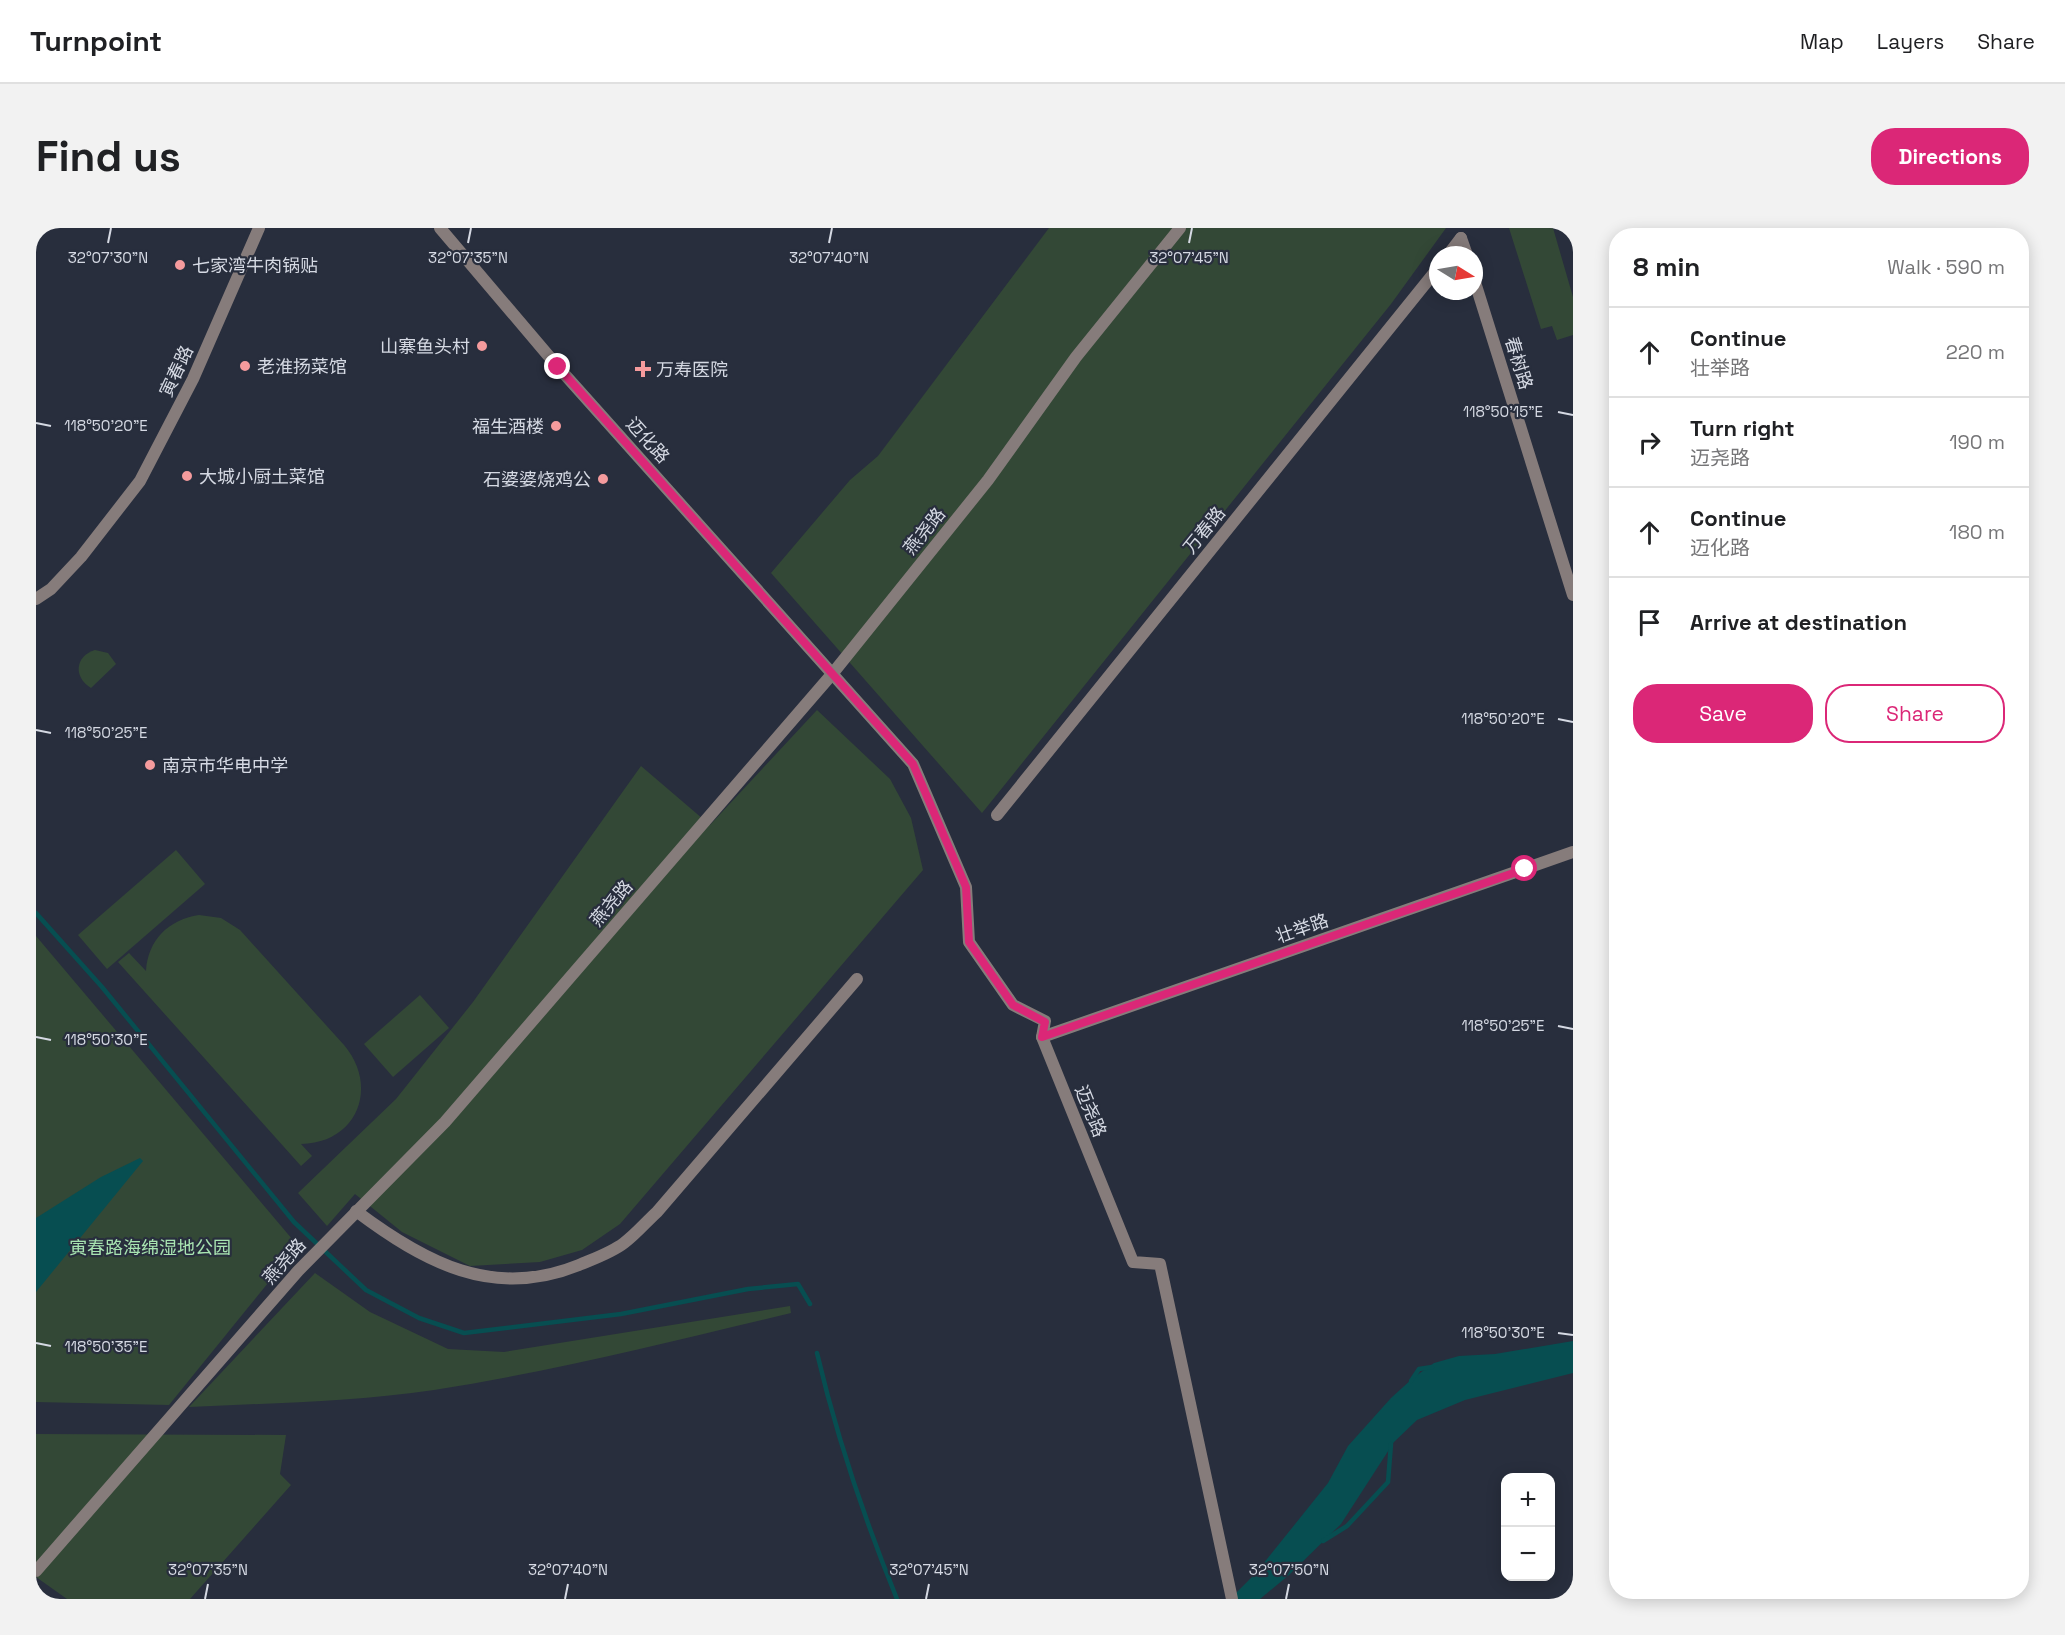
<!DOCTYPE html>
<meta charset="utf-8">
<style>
body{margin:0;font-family:"Space Grotesk","Noto Sans SC",sans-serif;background:#f2f2f2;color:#202124}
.controls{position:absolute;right:18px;bottom:18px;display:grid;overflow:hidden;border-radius:12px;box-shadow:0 3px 15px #0003}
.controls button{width:54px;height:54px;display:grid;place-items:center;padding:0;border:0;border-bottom:2px solid #e0e0e0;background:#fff;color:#202124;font:30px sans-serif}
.compass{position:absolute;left:1393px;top:18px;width:54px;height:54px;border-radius:50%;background:#fff;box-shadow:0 3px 15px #0003;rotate:101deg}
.stop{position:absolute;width:18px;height:18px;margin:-14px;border:4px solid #db2777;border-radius:50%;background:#fff}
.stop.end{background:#db2777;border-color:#fff;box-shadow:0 2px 6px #0008}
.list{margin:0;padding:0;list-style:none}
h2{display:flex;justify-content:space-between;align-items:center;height:78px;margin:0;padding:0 24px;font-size:26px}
h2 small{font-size:20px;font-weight:400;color:#757577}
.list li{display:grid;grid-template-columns:39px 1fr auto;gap:18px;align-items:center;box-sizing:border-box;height:90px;padding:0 24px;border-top:2px solid #e0e0e0}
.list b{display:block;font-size:22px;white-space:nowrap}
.list p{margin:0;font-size:20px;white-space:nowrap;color:#757577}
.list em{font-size:20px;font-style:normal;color:#757577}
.actions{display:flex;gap:12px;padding:18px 24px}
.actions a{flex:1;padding:14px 0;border:2px solid #db2777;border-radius:24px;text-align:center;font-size:21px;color:#db2777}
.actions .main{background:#db2777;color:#fff}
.icon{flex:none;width:33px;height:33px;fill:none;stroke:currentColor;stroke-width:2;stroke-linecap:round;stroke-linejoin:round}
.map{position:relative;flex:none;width:1537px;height:1371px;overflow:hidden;border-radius:24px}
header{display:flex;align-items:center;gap:36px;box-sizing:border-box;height:84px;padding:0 30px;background:#fff;border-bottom:2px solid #e0e0e0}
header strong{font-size:28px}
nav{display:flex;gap:33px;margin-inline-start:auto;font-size:21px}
.intro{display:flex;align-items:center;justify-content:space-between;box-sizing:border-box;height:144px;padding:0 36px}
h1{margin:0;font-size:42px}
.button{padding:15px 27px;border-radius:24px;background:#db2777;color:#fff;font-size:21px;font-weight:700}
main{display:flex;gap:36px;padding:0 36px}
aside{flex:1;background:#fff;border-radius:24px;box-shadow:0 3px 15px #0003}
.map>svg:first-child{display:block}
.green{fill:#334836}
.water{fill:#074e51}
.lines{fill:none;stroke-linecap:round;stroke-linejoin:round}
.stream{stroke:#074e51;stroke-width:4.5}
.minor{stroke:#867c7b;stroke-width:12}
.tertiary{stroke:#867c7b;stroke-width:12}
.route{stroke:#db2777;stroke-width:8}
.ticks{fill:none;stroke:#d5d9e3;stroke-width:2}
.poi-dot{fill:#f59b9d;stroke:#282e3d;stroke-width:2}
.labels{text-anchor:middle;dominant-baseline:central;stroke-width:4.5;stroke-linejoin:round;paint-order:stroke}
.poi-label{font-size:18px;fill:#d5d9e3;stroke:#282e3d;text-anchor:start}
.street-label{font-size:18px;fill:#d5d9e3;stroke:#282e3d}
.park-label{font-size:18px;fill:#a8e4b1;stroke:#282e3d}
.ticks-label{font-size:15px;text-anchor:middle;fill:#d5d9e3;stroke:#282e3d;stroke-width:4.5;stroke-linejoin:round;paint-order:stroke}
</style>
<header>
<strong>Turnpoint</strong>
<nav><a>Map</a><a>Layers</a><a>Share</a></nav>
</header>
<div class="intro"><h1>Find us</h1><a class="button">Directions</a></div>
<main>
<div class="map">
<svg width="1537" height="1371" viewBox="0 0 1537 1371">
<rect width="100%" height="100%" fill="#282e3d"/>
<g class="green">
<path d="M1013,0H1410L1355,76L946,585L735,345L814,252L842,228Z"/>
<path d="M1473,0H1517L1537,69V107L1521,112L1516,98L1505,101Z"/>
<path d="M59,422L72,425L80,436L55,460C37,449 39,428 59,422Z"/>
<path d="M781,482L854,551L875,590L887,642L584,996L546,1022L504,1034L434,1038L366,1004L319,966L291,998L262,965L360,871L437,774L605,538L674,597Z"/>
<path d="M140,622L169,656L71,741L42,707Z"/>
<path d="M163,687L185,690L204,702L308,817C343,858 322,915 265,916L276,928L265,938L82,734L93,725L110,743C112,712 132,692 163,687Z"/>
<path d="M0,708L262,1018L133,1177L0,1174Z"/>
<path d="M384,767L413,800L357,849L328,816Z"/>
<path d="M279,1045L334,1084L412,1121L468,1124L754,1078L755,1085C637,1113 519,1143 398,1162C317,1174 235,1175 153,1179Z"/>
<path d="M0,1206L250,1207L244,1246L255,1257L154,1371H31L0,1349Z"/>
</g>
<g class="water">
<path d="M104,930L107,933L0,1064V990L65,949Z"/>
<path d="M1537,1113V1145L1429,1172L1381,1192L1358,1214L1305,1296L1253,1347L1224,1371H1194L1219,1346L1292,1255L1312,1218L1355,1170L1377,1150L1398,1135L1423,1128L1459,1126Z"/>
</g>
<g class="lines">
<g class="stream">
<path d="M0,685L66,759L258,994L330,1062L383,1090L428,1105L585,1086L712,1061L762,1056L774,1076"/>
<path d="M781,1125C801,1210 828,1290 861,1371"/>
<path d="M1375,1153L1383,1141L1396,1139"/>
<path d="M1287,1313L1311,1298L1352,1254L1355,1216"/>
</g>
<g class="minor">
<path d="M1425,10L1431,27"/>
<path d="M1412,27L1425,10"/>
<path d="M1438,51L1537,367"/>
<path d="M961,587L1402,40"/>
<path d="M1006,809L1537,624"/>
<path d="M320,983C388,1034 457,1072 543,1037C557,1031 575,1025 588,1015C600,1006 610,994 621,984L821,751"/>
<path d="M0,1343L262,1043L409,894L797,445L952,252L1040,129L1144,0"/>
</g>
<g class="tertiary">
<path d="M404,0L522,139L877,536L930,659L933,714L977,777L1009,793L1006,809L1097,1034L1124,1036L1196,1371"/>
<path d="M0,371L15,361L45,329L104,253L157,151L223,0"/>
</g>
</g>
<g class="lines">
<path class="route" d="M522,139L877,536L930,659L933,714L977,777L1009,794L1006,809L1489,641"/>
</g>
<path class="ticks" d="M72,15L75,0M432,15L435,0M793,15L796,0M1153,15L1156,0M1522,184L1537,187M0,195L15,198M1522,491L1537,494M0,502L15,505M1522,798L1537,801M0,809L15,812M1522,1105L1537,1107M0,1115L15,1118M169,1371L172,1356M529,1371L532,1356M890,1371L893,1356M1250,1371L1253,1356"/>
<g class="poi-dot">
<circle cx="144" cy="37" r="6"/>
<circle cx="446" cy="118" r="6"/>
<circle cx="209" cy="138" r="6"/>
<path d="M604 132h6v6h6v6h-6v6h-6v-6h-6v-6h6z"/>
<circle cx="520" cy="198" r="6"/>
<circle cx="151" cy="248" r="6"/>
<circle cx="567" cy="251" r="6"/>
<circle cx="114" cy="537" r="6"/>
</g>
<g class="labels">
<g class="poi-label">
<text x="156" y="37">七家湾牛肉锅贴</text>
<text x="434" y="118" text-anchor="end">山寨鱼头村</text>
<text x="221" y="138">老淮扬菜馆</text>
<text x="620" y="141">万寿医院</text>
<text x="508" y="198" text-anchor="end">福生酒楼</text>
<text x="163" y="248">大城小厨土菜馆</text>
<text x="555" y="251" text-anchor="end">石婆婆烧鸡公</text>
<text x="126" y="537">南京市华电中学</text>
</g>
<g class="street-label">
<text transform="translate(1483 135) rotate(73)">春树路</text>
<text transform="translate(140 143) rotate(-65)">寅春路</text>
<text transform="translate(612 212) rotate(48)">迈化路</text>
<text transform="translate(1168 302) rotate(-51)">万春路</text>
<text transform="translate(888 303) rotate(-51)">燕尧路</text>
<text transform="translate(575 675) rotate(-49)">燕尧路</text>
<text transform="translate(1266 700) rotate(-19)">壮举路</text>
<text transform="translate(1055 883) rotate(68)">迈尧路</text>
<text transform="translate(248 1033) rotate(-48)">燕尧路</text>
</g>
<g class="park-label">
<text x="114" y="1019">寅春路海绵湿地公园</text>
</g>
</g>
<g class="ticks-label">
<text x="432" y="35">32°07'35"N</text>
<text x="793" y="35">32°07'40"N</text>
<text x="1153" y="35">32°07'45"N</text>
<text x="72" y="35">32°07'30"N</text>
<text x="1467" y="189">118°50'15"E</text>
<text x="70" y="203">118°50'20"E</text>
<text x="1467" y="496">118°50'20"E</text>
<text x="70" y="510">118°50'25"E</text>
<text x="1467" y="803">118°50'25"E</text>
<text x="70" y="817">118°50'30"E</text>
<text x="1467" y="1110">118°50'30"E</text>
<text x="70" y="1124">118°50'35"E</text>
<text x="172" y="1347">32°07'35"N</text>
<text x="532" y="1347">32°07'40"N</text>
<text x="893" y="1347">32°07'45"N</text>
<text x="1253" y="1347">32°07'50"N</text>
</g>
</svg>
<div class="controls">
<button>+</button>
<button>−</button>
</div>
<svg class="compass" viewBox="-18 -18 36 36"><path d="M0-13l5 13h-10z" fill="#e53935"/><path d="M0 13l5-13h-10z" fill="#757577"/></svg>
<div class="stop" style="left:1489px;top:641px"></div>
<div class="stop end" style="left:522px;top:139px"></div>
</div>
<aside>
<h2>8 min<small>Walk · 590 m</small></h2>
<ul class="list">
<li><svg class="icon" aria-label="ahead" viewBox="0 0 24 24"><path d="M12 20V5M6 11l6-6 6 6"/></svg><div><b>Continue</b><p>壮举路</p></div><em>220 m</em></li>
<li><svg class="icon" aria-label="right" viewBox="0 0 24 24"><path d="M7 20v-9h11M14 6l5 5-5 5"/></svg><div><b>Turn right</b><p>迈尧路</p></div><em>190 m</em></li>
<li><svg class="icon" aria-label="ahead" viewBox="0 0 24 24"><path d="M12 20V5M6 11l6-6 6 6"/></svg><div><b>Continue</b><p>迈化路</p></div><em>180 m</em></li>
<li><svg class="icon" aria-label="arrive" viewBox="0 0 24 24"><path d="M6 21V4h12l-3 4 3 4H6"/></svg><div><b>Arrive at destination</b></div></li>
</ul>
<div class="actions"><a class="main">Save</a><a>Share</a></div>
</aside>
</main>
